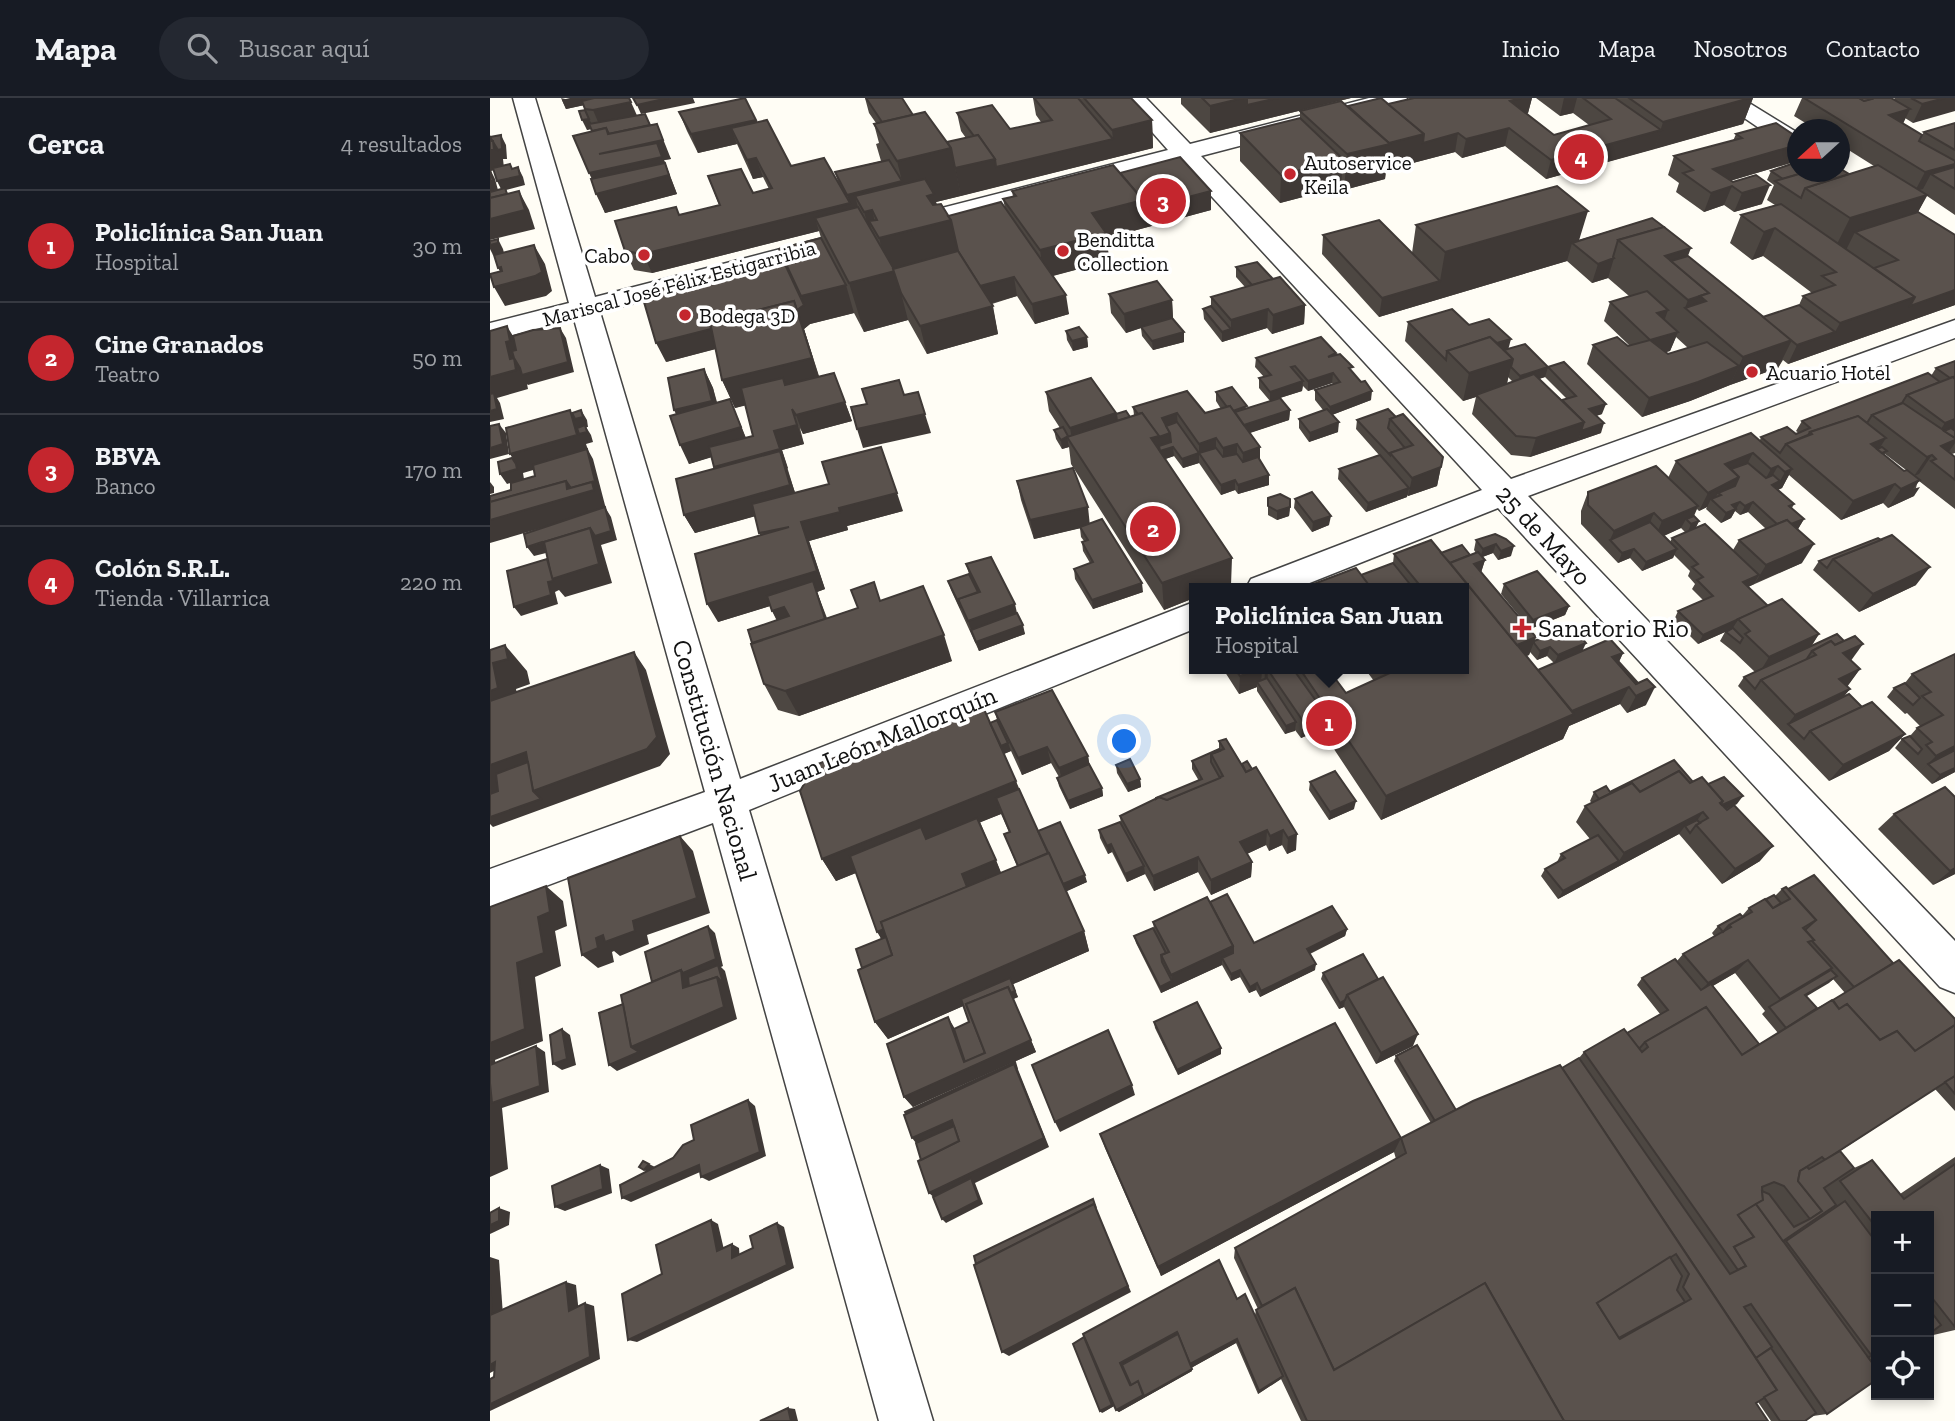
<!DOCTYPE html>
<html lang="es">
<meta charset="utf-8">
<style>
body{margin:0;font-family:"Zilla Slab",serif;background:#242831;color:#f1f3f6}
.controls{position:absolute;right:21px;bottom:21px;display:grid;overflow:hidden;border-radius:0px;box-shadow:0 4px 10px #0003}
.controls button{width:63px;height:63px;display:grid;place-items:center;padding:0;border:0;border-bottom:2px solid #363941;background:#171b24;color:#f1f3f6;font:35px sans-serif}
.compass{position:absolute;left:1297px;top:21px;width:63px;height:63px;border-radius:50%;background:#171b24;box-shadow:0 4px 10px #0003;rotate:249deg}
.you{position:absolute;left:635px;top:644px;width:24px;height:24px;margin:-18px;border:5px solid #fff;border-radius:50%;background:#1a73e8;box-shadow:0 0 0 10px #1a73e833}
.badge{display:grid;place-items:center;width:46px;height:46px;border-radius:50%;background:#c4262e;color:#fff;font-size:23px;font-weight:700}
.pin{position:absolute;translate:-50% -50%;border:4px solid #fff;box-shadow:0 2px 7px #0006}
.popup{position:absolute;left:699px;top:485px;width:280px;height:91px;box-sizing:border-box;display:grid;place-content:center;border-radius:0px;background:#171b24;filter:drop-shadow(0 2px 5px #0005);font-size:23px;white-space:nowrap;color:#9ea1a6}
.popup b{font-size:26px;color:#f1f3f6}
.popup::after{content:'';position:absolute;left:50%;top:100%;margin-left:-14px;border:14px solid transparent;border-top-color:#171b24}
.list{margin:0;padding:0;list-style:none}
h2{display:flex;justify-content:space-between;align-items:center;height:91px;margin:0;padding:0 28px;font-size:30px}
h2 small{font-size:23px;font-weight:400;color:#9ea1a6}
.list li{display:grid;grid-template-columns:46px 1fr auto;gap:21px;align-items:center;box-sizing:border-box;height:112px;padding:0 28px;border-top:2px solid #363941}
.list b{display:block;font-size:26px;white-space:nowrap}
.list p{margin:0;font-size:23px;white-space:nowrap;color:#9ea1a6}
.list em{font-size:23px;font-style:normal;color:#9ea1a6}
.icon{flex:none;width:38px;height:38px;fill:none;stroke:currentColor;stroke-width:2;stroke-linecap:round;stroke-linejoin:round}
.map{position:relative;flex:none;width:1465px;height:1323px;overflow:hidden}
header{display:flex;align-items:center;gap:42px;box-sizing:border-box;height:98px;padding:0 35px;background:#171b24;border-bottom:2px solid #363941}
header strong{font-size:33px}
nav{display:flex;gap:38px;margin-inline-start:auto;font-size:24px}
.search{width:490px;height:63px;background:#242831;display:flex;align-items:center;gap:18px;box-sizing:border-box;padding:0 24px;border-radius:38px;color:#9ea1a6;font-size:26px}
main{display:flex}
aside{flex:1;background:#171b24}
.map>svg:first-child{display:block}
.lines{fill:none;stroke-linecap:round;stroke-linejoin:round}
.street-casing{stroke:#444;stroke-width:3}
.street{fill:#fff;fill-rule:evenodd}
.wall{fill:#4d4742;fill-rule:evenodd}
.shaded-wall{fill:#3f3936;fill-rule:evenodd}
.building{fill:#5a524d;stroke:#3f3936;stroke-width:2;fill-rule:evenodd}
.poi-dot{fill:#c4262e;stroke:#fff;stroke-width:2.5}
.labels{text-anchor:middle;dominant-baseline:central;stroke-width:7;stroke-linejoin:round;paint-order:stroke}
.far-poi-label{font-size:21px;fill:#111;stroke:#fff;text-anchor:start}
.far-street-label{font-size:21px;fill:#111;stroke:#fff}
.street-label{font-size:26px;fill:#111;stroke:#fff}
.poi-label{font-size:26px;fill:#111;stroke:#fff;text-anchor:start}
</style>
<header>
<strong>Mapa</strong>
<div class="search"><svg class="icon" aria-label="search" viewBox="0 0 24 24"><circle cx="10" cy="10" r="6"/><path d="M15 15l6 6"/></svg>Buscar aquí</div>
<nav><a>Inicio</a><a>Mapa</a><a>Nosotros</a><a>Contacto</a></nav>
</header>
<main>
<aside>
<h2>Cerca<small>4 resultados</small></h2>
<ul class="list">
<li><span class="badge">1</span><div><b>Policlínica San Juan</b><p>Hospital</p></div><em>30 m</em></li>
<li><span class="badge">2</span><div><b>Cine Granados</b><p>Teatro</p></div><em>50 m</em></li>
<li><span class="badge">3</span><div><b>BBVA</b><p>Banco</p></div><em>170 m</em></li>
<li><span class="badge">4</span><div><b>Colón S.R.L.</b><p>Tienda · Villarrica</p></div><em>220 m</em></li>
</ul>
</aside>
<div class="map">
<svg width="1465" height="1323" viewBox="0 0 1465 1323">
<rect width="100%" height="100%" fill="#fffdf5"/>
<g class="lines">
<g class="street-casing">
<g id="street">
<path d="M23,0H45L105,199L341,138L350,140L354,146L350,152L110,214L250,681L704,504V531L259,712L443,1323H389L223,725L0,809V771L215,694L84,221L0,243V225L79,205Z"/>
<path d="M632,0H656L700,46L879,0H917L914,5L711,58L1021,381L1465,222V240L1038,398L1465,843V895L1450,889L1008,410L807,490H756L761,481L992,392L689,63L406,137L397,134L393,129L397,124L678,52Z"/>
<path d="M1225,0H1251L1308,35V53L1300,51Z"/>
</g>
</g>
<use href="#street" class="street"/>
</g>
<g class="wall">
<path d="M71,0L146,18L160,27L181,61L174,62L187,96L115,115L102,81V33L101,31L97,32L95,12L94,7L76,11Z"/>
<path d="M375,0H412L423,17L457,44L476,40L471,33L467,15L520,31L551,24L546,17L543,0H641L662,22L663,50L446,104L447,107L458,118L515,110L513,101L523,99L522,93L630,75L721,93V112L617,140L619,163L563,178L579,216L545,226L527,198L502,206L508,236L437,256L418,222L374,234L364,215L320,226L314,231L329,278L355,304L362,323L313,336L310,330L314,346L292,352L305,395L413,413L357,428L358,432L319,443L335,491L327,494L337,520L391,502L462,563L309,618L288,612L274,586L262,545L287,522L280,508L228,524L270,437L265,418L205,435L194,417L225,371L221,359L199,366L186,316L214,271L223,290L227,304L248,320L256,340L263,338L255,307L245,310L232,282L226,251L176,264L292,160L289,151L331,140L329,133L162,175L144,172L135,153L189,117L229,107L218,78L263,95L279,91L273,79L263,81L247,46L208,55L197,33L189,14L266,22L301,68L348,84L345,74L391,63L386,46L389,45L384,26L386,25L379,15Z"/>
<path d="M691,0H861L720,35L691,6Z"/>
<path d="M924,0H1042L1038,15L1037,16L1064,37L1099,27L1083,15L1070,18L1046,0H1263L1253,26L1056,81L1015,48L972,60L965,54L896,72L895,81L854,92L851,89L790,105L750,63V35L810,20V13L858,8L898,6Z"/>
<path d="M1312,0H1381L1404,1L1405,0H1465L1423,25L1415,20L1413,25L1432,37L1434,34L1465,25V117L1437,98L1428,114L1465,207L1298,266L1293,262L1288,270L1240,287L1200,303L1152,319L1097,266L1103,247L1140,248L1114,223L1120,204L1139,198L1118,180L1102,185L1077,163L889,219L832,156L833,137L922,155L926,127L1089,142L1162,120L1198,158L1273,219L1309,207L1313,198L1322,195L1273,158L1262,162L1240,145L1251,117L1285,107L1277,102L1284,87L1277,82L1281,73L1359,76L1384,68L1349,46V32H1327L1304,18ZM1186,239L1198,250L1178,256L1175,254L1180,253Z"/>
<path d="M1246,36L1307,39V63L1240,83L1272,106L1244,114L1234,107L1214,114L1186,94L1189,85L1178,77L1184,58L1243,43Z"/>
<path d="M746,169L783,181L815,207L814,226L782,236L777,230L732,244L714,221L713,211L721,208V199L755,189L746,179Z"/>
<path d="M619,196L682,202L683,220L694,244L663,252L652,238L651,230L636,235L621,215Z"/>
<path d="M918,224L979,227L1018,251L1058,269L1112,316L1106,318L1111,335L1040,359L1021,357L982,316L986,299L973,303L915,243ZM1018,279L1023,284L1017,286ZM1055,279L1077,301L1072,302L1049,281Z"/>
<path d="M576,233L597,239L598,249L583,253L577,242Z"/>
<path d="M846,257L862,274L881,302L842,317L848,334L819,344L809,330V321L833,312L825,302V292L843,286L842,285L818,293L813,288L812,293L790,300L800,312L799,322L759,335L770,349V362L779,387L748,396L745,392L731,397L709,365L693,370L684,358L675,361L741,487L704,490V500L674,512L581,366L579,349L572,351L566,341L564,332L570,330L559,313L556,294L626,315V316L640,319L644,317L643,309L715,315L731,311L726,303V294L757,310L780,303L769,290V280L774,279L765,269L766,260Z"/>
<path d="M1465,263V355L1462,356L1465,359V411L1429,383L1427,386L1424,398L1398,410L1393,405L1351,422L1299,377L1292,390L1288,392L1304,406L1302,410L1314,421L1308,431H1307L1312,465L1258,489L1278,508L1329,536L1321,549L1361,562L1370,571L1357,588L1360,591L1353,599L1415,636L1399,653L1339,683L1248,588L1254,579L1265,574L1244,554L1230,543L1235,534L1208,546L1184,522L1188,513L1213,502L1202,491L1205,486L1198,478L1200,473L1184,457L1183,460L1152,473L1140,460L1128,465L1091,426V413L1098,394L1178,380L1186,363L1270,342L1271,339L1306,336L1309,335L1306,333L1312,323L1441,278L1446,270ZM1395,356L1416,372L1414,373L1394,357ZM1217,409L1216,411L1231,425L1241,420L1245,413L1250,417L1258,414L1276,431L1249,442L1243,452L1205,430L1209,423L1204,418L1207,411L1209,413ZM1191,430L1196,435L1182,440L1180,444L1174,438Z"/>
<path d="M906,319L953,359L947,388L918,398L917,397V399L876,414L848,381L849,371L889,357L866,331L867,322Z"/>
<path d="M527,383L600,426L653,494L603,511L585,481L584,471L600,465L593,453L592,444L594,443L591,439L590,430L544,441L531,402Z"/>
<path d="M778,400L800,409L799,418L787,422L778,417Z"/>
<path d="M805,401L839,427L822,434L804,410Z"/>
<path d="M1005,436L1021,458L1008,462L1003,455L992,459L995,462L991,475L1044,543L1093,552L1133,555L1129,564L1156,607L1137,615L1130,606L1079,628L1073,641L891,722L826,624L825,625L823,635L811,640L805,632L795,636L767,593V589L749,596L733,571H838L856,595L884,583L875,571H974V490H813L871,477L903,465L904,456L951,455L980,457L986,455L984,452L986,442ZM1040,554L1047,562L1057,558L1064,565L1048,572L1036,558L1039,557Z"/>
<path d="M1388,440L1426,487L1369,514L1323,472L1329,463Z"/>
<path d="M476,466L527,515L535,536L489,553L461,492L458,483L479,476Z"/>
<path d="M1014,486L1079,508L1075,517L1040,531L1011,496Z"/>
<path d="M1465,556V674L1442,686L1405,650L1412,641L1420,638L1427,630L1430,628L1417,615L1415,616L1397,599L1404,590L1415,585L1422,576Z"/>
<path d="M505,614L598,658L599,666L612,690L613,698L580,711L569,688L567,680L569,679L561,665L532,677L521,653L514,656L548,733L597,784L576,793L594,833L599,853L523,886L528,899L523,901L546,954L423,1009L414,999L465,931L479,924L473,908L398,941L385,924L372,870L391,841L366,775L346,783L332,761L397,645L500,625L507,622ZM511,716L519,734L514,736L527,768L511,775L490,724Z"/>
<path d="M736,641L806,752L797,756L792,747L779,753L776,747L757,756L762,764L761,779L721,797L708,774L664,793L655,776L637,784L622,754L618,756L610,740L609,732L631,726L630,718L709,683L702,671V663L729,652V643Z"/>
<path d="M626,667L650,681L651,689L638,694L627,675Z"/>
<path d="M820,684L864,711L839,722L819,692Z"/>
<path d="M1203,684L1218,686L1247,706L1244,707L1270,763L1232,786L1189,736L1068,801L1051,778L1055,771L1067,764L1071,756L1100,741L1086,724L1095,708L1102,705L1100,703L1104,694H1120Z"/>
<path d="M1404,716L1465,776L1443,787L1388,731Z"/>
<path d="M1292,791H1298L1403,865L1465,921V1013L1445,991L1350,1053L1364,1070L1382,1062L1410,1096L1465,1059V1232L1439,1238V1118H1386V1269L1337,1316L1323,1318L1315,1323H1281L1268,1304L1266,1305L1278,1323H811L791,1281L768,1296L746,1245L701,1270L702,1273L629,1314L626,1312L624,1308L612,1315L747,1201L765,1217L766,1212L768,1211L744,1160L745,1150L906,1061L904,1054L671,1178L615,1050L610,1036L911,1040L941,1025L904,963L906,958L966,1012L1072,970L1089,960L1094,954L1137,935L1170,916L1147,887L1152,880L1187,863L1193,856L1224,838L1222,835L1228,828L1252,818L1259,810L1276,801L1285,798ZM1245,875L1275,913L1272,916L1288,935L1269,946L1223,888ZM1343,881L1355,895L1327,910L1316,898Z"/>
<path d="M720,804L764,845L857,831L855,838L820,856L825,872L770,899L766,892L759,895L750,879L741,883L732,867L671,895L646,845L644,838L664,831L663,824Z"/>
<path d="M833,875L923,948L886,966L854,909L849,911L831,881Z"/>
<path d="M664,924L731,950V956L688,977L665,930Z"/>
</g>
<g class="shaded-wall">
<path d="M80,0H128L76,11L72,2Z"/>
<path d="M178,0H203L205,5L151,16L147,7Z"/>
<path d="M753,0H861L720,35V8Z"/>
<path d="M1031,0H1042L1038,15L1016,21L1020,3Z"/>
<path d="M1074,0H1087L1083,15L1070,18Z"/>
<path d="M1260,0H1263L1253,26L1165,51L1173,24Z"/>
<path d="M1455,0H1465V13L1423,25L1432,6Z"/>
<path d="M141,4L149,22L111,31L103,12Z"/>
<path d="M1420,11L1411,30L1399,17Z"/>
<path d="M99,21L104,30L97,32L92,22Z"/>
<path d="M266,22L273,41L241,30L247,46L208,55L201,36Z"/>
<path d="M662,22L663,50L471,98L465,70L505,61L623,41L622,32Z"/>
<path d="M167,26L181,61L174,62L187,96L115,115L106,96V90L99,75L119,37Z"/>
<path d="M1019,30L1015,48L972,60L976,41Z"/>
<path d="M1171,32L1165,51L1056,81L1061,62Z"/>
<path d="M968,35L965,54L896,72L895,81L854,92L857,56L934,36Z"/>
<path d="M0,37L8,52L11,37L16,47L17,61H13L14,70L1,73L5,81L8,92L0,94Z"/>
<path d="M1307,47V63L1216,90L1223,71Z"/>
<path d="M461,50L471,98L446,104L451,124L461,122L474,181L411,195L418,222L374,234L359,185L398,175L389,140L379,123L393,173L391,174L374,114L365,98L372,123L325,120L329,133L162,175L153,156L360,105L357,97L412,83L407,63ZM412,83L419,111L389,140L382,112L419,111Z"/>
<path d="M266,60L273,79L263,81L257,62Z"/>
<path d="M853,61L851,89L790,105L791,77Z"/>
<path d="M20,66L25,76L28,69L33,79L35,87L16,92L20,100L12,93L7,83L22,71Z"/>
<path d="M1465,66V71L1441,76L1433,91L1425,93L1435,74Z"/>
<path d="M1280,87L1272,106L1244,114L1252,95Z"/>
<path d="M1242,88L1234,107L1214,114L1221,95Z"/>
<path d="M29,93L39,112L45,131L0,142V121Z"/>
<path d="M721,93V112L617,140L619,163L554,180L550,152L602,115L653,102Z"/>
<path d="M1437,97L1418,133L1365,134L1356,152L1342,156L1360,120Z"/>
<path d="M1098,113L1087,149L1082,145L1077,163L889,219L892,200L950,183L955,154Z"/>
<path d="M1285,130L1273,158L1262,162L1274,134Z"/>
<path d="M1189,140L1201,150L1189,181L1157,167Z"/>
<path d="M8,141L13,151L14,155L3,157L0,151V147Z"/>
<path d="M44,147L55,166L62,193L56,198L15,208L4,189L17,185L8,170L11,169Z"/>
<path d="M1124,160L1118,180L1102,185L1108,166Z"/>
<path d="M524,179L527,198L491,208L487,189Z"/>
<path d="M356,187L364,215L320,226L314,231L332,289L245,310L232,282L282,236L176,264L166,245L314,207L311,198Z"/>
<path d="M1465,192V207L1298,266L1307,247L1345,234L1350,225L1425,199Z"/>
<path d="M1219,195L1209,221L1195,210L1198,202Z"/>
<path d="M576,197L579,216L545,226L542,206Z"/>
<path d="M682,202L683,221L651,229V230L636,235L634,216Z"/>
<path d="M815,207L814,226L782,236L783,217Z"/>
<path d="M503,208L508,236L437,256L430,228Z"/>
<path d="M778,211L777,230L732,244V234L741,231V222Z"/>
<path d="M1178,212L1171,232L1167,215Z"/>
<path d="M17,228L29,248L70,230L76,240L84,274L38,287L37,286L38,291L7,300L10,305L14,321L0,324V279L20,261L16,244Z"/>
<path d="M694,234V244L663,252L662,243Z"/>
<path d="M1188,234L1180,253L1153,261L1160,242Z"/>
<path d="M597,239L598,249L583,253L582,243Z"/>
<path d="M1021,241L1016,260L964,259Z"/>
<path d="M1302,242L1288,270L1240,287L1253,259Z"/>
<path d="M1023,261L1016,289L986,297V299L973,303L979,275Z"/>
<path d="M1249,268L1240,287L1200,303L1152,319L1159,300Z"/>
<path d="M1058,269L1055,279L1027,288L1030,278Z"/>
<path d="M214,271L223,290L231,323L193,331L184,312Z"/>
<path d="M843,275L842,285L818,293V283Z"/>
<path d="M813,283L812,293L780,303V294Z"/>
<path d="M882,293L881,302L839,318L840,309Z"/>
<path d="M240,301L259,348L199,366L190,347Z"/>
<path d="M355,304L362,323L313,336L306,317Z"/>
<path d="M1116,306L1112,316L1096,321L1099,311Z"/>
<path d="M302,311L314,346L292,352L298,370L297,371L309,406L205,435L194,417L233,388L224,369L284,333Z"/>
<path d="M80,312L85,321L91,312L97,322L98,329H96L101,337L103,344L96,346L98,352L103,361L116,411L0,445V422L76,383L98,356L33,375L34,381L17,386L10,376L26,366L20,356Z"/>
<path d="M800,312L799,322L751,338V328Z"/>
<path d="M626,315L628,334L583,347L580,330Z"/>
<path d="M687,315L688,334L683,349L684,358L670,363L661,340L672,320Z"/>
<path d="M435,316L441,335L373,350L367,331Z"/>
<path d="M1465,321V335L1442,344L1455,325Z"/>
<path d="M849,324L848,334L819,344L820,335Z"/>
<path d="M1094,324L1088,343L1040,359L1046,340Z"/>
<path d="M1114,325L1111,335L1088,343L1091,333Z"/>
<path d="M9,326L16,335L19,356L0,361V350Z"/>
<path d="M577,339L579,349L572,351L571,342Z"/>
<path d="M726,340V359L709,355V346Z"/>
<path d="M1396,340L1384,359L1381,346Z"/>
<path d="M1465,342V345L1454,361L1451,348Z"/>
<path d="M747,346V365L733,369V350Z"/>
<path d="M770,349V368L752,374L753,355Z"/>
<path d="M709,355V365L693,370L692,361Z"/>
<path d="M1263,355L1253,374L1237,381L1235,366Z"/>
<path d="M1442,357L1429,376L1424,378L1437,359Z"/>
<path d="M953,359L947,388L918,398L922,380Z"/>
<path d="M1288,368L1277,387L1271,389L1281,371Z"/>
<path d="M1302,371L1292,390L1277,396L1282,387L1290,383L1295,374Z"/>
<path d="M779,377V387L748,396V387Z"/>
<path d="M1249,379L1239,398L1231,397L1228,395L1223,404L1221,401L1217,409L1209,413L1218,395Z"/>
<path d="M745,382V392L731,397V387Z"/>
<path d="M1430,382L1423,391L1430,389L1424,398L1398,410L1411,391Z"/>
<path d="M0,384L4,389V395L0,396Z"/>
<path d="M1405,386L1393,405L1351,422L1363,403Z"/>
<path d="M919,390L917,399L876,414L878,405Z"/>
<path d="M407,395L413,413L357,428L358,432L319,443L335,491L327,494L346,547L275,571L326,494L228,524L217,506L311,424L349,410Z"/>
<path d="M1250,404L1241,420L1231,425L1236,415L1242,407Z"/>
<path d="M1263,404L1258,414L1250,417L1255,408Z"/>
<path d="M1208,408L1200,425L1196,421L1191,430L1164,442L1172,423Z"/>
<path d="M115,409L121,419L127,442L111,447L122,485L75,499L69,492L65,494L68,506L31,518L24,509L58,484L63,483L56,455L44,458L37,449L100,430Z"/>
<path d="M598,409L600,428L544,441L540,422Z"/>
<path d="M800,409L799,418L787,422V413Z"/>
<path d="M1164,415L1156,434L1120,442L1124,433Z"/>
<path d="M841,418L839,427L822,434L823,424Z"/>
<path d="M1314,421L1308,431L1286,439L1292,430Z"/>
<path d="M1209,423L1205,432L1197,436L1201,426Z"/>
<path d="M1006,446L1003,455L990,460L993,451Z"/>
<path d="M1324,446L1312,465L1265,485L1276,467Z"/>
<path d="M1024,448L1021,458L1008,462L1011,453Z"/>
<path d="M1144,451L1140,460L1128,465L1132,455Z"/>
<path d="M1187,451L1183,460L1152,473L1156,464Z"/>
<path d="M742,460L741,487L732,490H704V500L674,512L672,485Z"/>
<path d="M995,462L989,480L958,474Z"/>
<path d="M1440,469L1426,487L1369,514L1383,496Z"/>
<path d="M1269,477L1264,486L1248,494L1253,484Z"/>
<path d="M652,485L653,494L603,511L602,502Z"/>
<path d="M525,506L529,524L481,532L478,523Z"/>
<path d="M1079,508L1075,517L1040,531L1043,522Z"/>
<path d="M294,509L304,527L291,531L282,513Z"/>
<path d="M1248,522L1242,531L1208,546L1213,537Z"/>
<path d="M533,527L535,536L489,553L486,544Z"/>
<path d="M1329,536L1317,554L1268,577L1279,559Z"/>
<path d="M454,537L462,563L309,618L295,593Z"/>
<path d="M1046,539L1039,557L1013,567L1020,549Z"/>
<path d="M1096,545L1092,554L1064,566L1068,557Z"/>
<path d="M1373,546L1360,564L1353,555Z"/>
<path d="M15,547L37,573L40,586L26,591L31,615L144,554L156,572L180,656L170,668L3,729L0,726V719L15,691L0,696V593L3,565Z"/>
<path d="M1060,549L1057,558L1047,562L1050,553Z"/>
<path d="M1133,555L1125,572L1122,559Z"/>
<path d="M769,571H772L771,587L767,584V589L749,596L750,578Z"/>
<path d="M1370,571L1357,589L1349,581Z"/>
<path d="M778,572L777,589L774,591L775,573Z"/>
<path d="M1139,589L1130,606L1079,628L1073,641L891,722L896,698L1074,616Z"/>
<path d="M1165,589L1156,607L1137,615L1146,598Z"/>
<path d="M1360,591L1346,608L1298,626L1305,617Z"/>
<path d="M829,607L827,624L825,625L823,635L811,640L813,623L820,610Z"/>
<path d="M806,624L805,633L795,636L796,628Z"/>
<path d="M1415,636L1399,653L1339,683L1353,667Z"/>
<path d="M518,645L521,653L511,657L509,649Z"/>
<path d="M1465,648V657L1438,666L1430,674L1446,658Z"/>
<path d="M557,649L561,665L532,677L528,660Z"/>
<path d="M598,658L601,675L573,686L569,670Z"/>
<path d="M1465,670V674L1442,686L1450,677Z"/>
<path d="M650,681L651,689L638,694L637,686Z"/>
<path d="M526,683L533,707L506,700L511,716L346,783L332,761Z"/>
<path d="M612,690L613,698L580,711L578,703Z"/>
<path d="M1253,698L1247,706L1224,716L1230,705Z"/>
<path d="M866,703L864,711L839,722L840,714Z"/>
<path d="M1213,714L1202,730L1195,728L1189,736L1068,801L1073,793L1129,763L1134,755Z"/>
<path d="M777,732L776,747L750,759V744Z"/>
<path d="M793,732L792,747L779,753L780,738Z"/>
<path d="M807,736L806,752L797,756L798,740Z"/>
<path d="M190,738L203,753L220,815L157,837L159,846L130,858L124,853L122,854L124,864L108,870L92,857L106,840L143,823Z"/>
<path d="M621,746L622,754L618,756L617,748Z"/>
<path d="M1283,748L1270,763L1232,786L1245,771Z"/>
<path d="M708,759V774L664,793L663,778Z"/>
<path d="M506,762L512,777L478,791L472,776Z"/>
<path d="M762,764L761,779L721,797V782Z"/>
<path d="M654,768L655,776L637,784L635,776Z"/>
<path d="M1465,770V776L1443,787L1460,773Z"/>
<path d="M595,777L597,784L573,795L571,787Z"/>
<path d="M56,788L73,803L77,828L65,833L71,868L45,879L53,943L5,962L7,974L0,977V920L48,819Z"/>
<path d="M480,795L396,848L387,834Z"/>
<path d="M218,828L225,835L233,868L231,869L235,873L247,921L127,973L119,967L141,949L193,890L191,872Z"/>
<path d="M857,831L855,838L816,857L817,851Z"/>
<path d="M594,833L599,853L398,941L385,924Z"/>
<path d="M743,848V862L732,860V867L671,895L670,889L682,883L681,877Z"/>
<path d="M1258,862L1245,875L1205,898L1218,885Z"/>
<path d="M826,866L825,872L770,899L771,893Z"/>
<path d="M1342,870L1327,883L1280,910L1290,901Z"/>
<path d="M750,872V879L741,883V876Z"/>
<path d="M1347,878L1339,885L1307,904L1315,897Z"/>
<path d="M767,885L766,892L759,895L760,889Z"/>
<path d="M525,893L528,899L483,919L541,942L546,954L423,1009L414,999L474,964L458,919L465,931L479,969V912Z"/>
<path d="M855,902L854,909L849,911L850,905Z"/>
<path d="M72,931L80,937L86,967L72,972L63,966Z"/>
<path d="M928,936L923,948L886,966L891,955Z"/>
<path d="M46,948L55,954L59,994L12,1010L18,1071L0,1079V993L11,999Z"/>
<path d="M731,950V956L688,977L687,972Z"/>
<path d="M525,964L559,1049L485,1085L493,1106L456,1125L452,1121L448,1103L439,1095L529,978L423,1027Z"/>
<path d="M642,987L645,997L570,1034L565,1024Z"/>
<path d="M258,1002L265,1008L276,1058L219,1083L211,1079Z"/>
<path d="M462,1022L470,1032L430,1050L422,1040Z"/>
<path d="M911,1040L904,1054L671,1178L668,1169Z"/>
<path d="M159,1066L167,1070L162,1077L154,1072Z"/>
<path d="M110,1067L119,1071L122,1095L75,1113L65,1109Z"/>
<path d="M209,1067L217,1071L141,1104L132,1100Z"/>
<path d="M604,1106L641,1194L519,1258L512,1254Z"/>
<path d="M9,1110L20,1114L19,1127L0,1136V1127Z"/>
<path d="M221,1122L228,1126L235,1156L227,1153Z"/>
<path d="M287,1125L294,1129L304,1170L147,1244L138,1242L297,1167Z"/>
<path d="M242,1146L249,1150L250,1163L242,1160Z"/>
<path d="M0,1159L9,1162L13,1217L0,1222Z"/>
<path d="M76,1184L86,1187L89,1216L79,1213Z"/>
<path d="M95,1205L104,1208L110,1261L0,1313V1306Z"/>
<path d="M687,1234L702,1273L629,1314L626,1312L643,1291L630,1265Z"/>
<path d="M595,1238L624,1308L612,1315L610,1313Z"/>
<path d="M747,1241L746,1245L701,1270L700,1266Z"/>
<path d="M5,1264L17,1266L0,1275V1267Z"/>
<path d="M793,1278L791,1281L768,1296L769,1293Z"/>
<path d="M298,1310L305,1311L308,1323H301Z"/>
</g>
<g class="building">
<path d="M104,0H139L141,4L103,12L95,11L92,3Z"/>
<path d="M143,0H178L147,7Z"/>
<path d="M255,0L266,22L201,36L189,14Z"/>
<path d="M376,0H412L423,17L392,24Z"/>
<path d="M544,0H588L623,41L506,69L505,61L488,37L484,38L467,15L502,7L520,31L562,22Z"/>
<path d="M594,0H641L662,22L622,32Z"/>
<path d="M712,0H753L720,8Z"/>
<path d="M757,0H788L757,7Z"/>
<path d="M891,0L934,36L899,45L858,8Z"/>
<path d="M924,0H1031L1020,3L1064,37L1121,21L1093,0H1125L1171,32L1061,62L1019,30L976,41L968,35L933,45L934,36L898,6Z"/>
<path d="M1139,0H1260L1173,24Z"/>
<path d="M1314,0H1369L1374,3L1384,0H1401L1420,11L1399,17L1432,37L1429,43L1465,63V66L1435,74Z"/>
<path d="M1369,0H1381L1382,1L1374,3Z"/>
<path d="M1421,0H1455L1432,6Z"/>
<path d="M851,3L900,46L857,56L810,13Z"/>
<path d="M95,12L99,21L92,22L89,13Z"/>
<path d="M435,14L461,50L407,63L384,26Z"/>
<path d="M155,16L160,27L119,36L116,30L102,33L99,26Z"/>
<path d="M810,20L853,61L791,77L750,35Z"/>
<path d="M277,22L301,68L334,60L360,105L153,156L135,153L125,123L186,109L189,117L230,107L218,78L251,71L263,95L282,90L266,60L257,62L241,30Z"/>
<path d="M1286,25L1307,39V47L1223,71L1243,84L1266,77L1280,87L1252,95L1242,88L1221,95L1193,75L1203,72L1184,58L1252,40L1246,36Z"/>
<path d="M1465,25V52L1434,34Z"/>
<path d="M167,26L173,42L109,56L167,45L172,59L99,75L83,38L116,30L118,36Z"/>
<path d="M11,37L12,51L8,52L0,39Z"/>
<path d="M488,37L505,61L465,70L461,50L457,44Z"/>
<path d="M0,41V43H3L4,52H0Z"/>
<path d="M690,59L721,93L653,111V102L630,75Z"/>
<path d="M399,62L412,83L357,97L345,74Z"/>
<path d="M1307,64V74H1316L1293,81L1281,73Z"/>
<path d="M175,65L179,77L106,96L101,81Z"/>
<path d="M20,66L22,71L28,69L30,78L7,83L3,70Z"/>
<path d="M623,67L653,102L602,115L616,135L550,152L513,101L526,98L522,93Z"/>
<path d="M1388,67L1437,97L1360,120L1315,90Z"/>
<path d="M1465,69V91L1441,76Z"/>
<path d="M1349,70L1359,76L1315,90L1311,100L1285,83L1316,74H1349Z"/>
<path d="M0,72L3,83H0Z"/>
<path d="M435,81L444,96L437,98L443,107L451,106L461,122L389,140L379,123L387,122L382,112L374,114L365,98Z"/>
<path d="M1067,88L1098,113L955,154L926,127Z"/>
<path d="M15,90L17,96L0,100V94Z"/>
<path d="M29,93L35,112L0,121V100Z"/>
<path d="M511,104L576,197L542,206L524,179L490,188L468,153L461,122L458,118Z"/>
<path d="M1291,106L1425,199L1350,225L1313,198L1345,187L1332,178L1346,174L1285,130L1274,134L1251,117Z"/>
<path d="M368,109L405,173L359,185L325,120Z"/>
<path d="M1428,114L1465,137V192L1420,208L1425,199L1384,170L1408,162L1365,134Z"/>
<path d="M1162,120L1174,129L1128,142L1123,159L1124,160L1108,166L1082,145Z"/>
<path d="M889,122L950,183L892,200L833,137Z"/>
<path d="M1174,129L1201,150L1175,158L1219,195L1198,202L1128,142Z"/>
<path d="M331,140L356,187L311,198L289,151Z"/>
<path d="M8,141V145L0,147V143Z"/>
<path d="M44,147L52,174L45,178L4,189L0,176L12,173L11,169L8,170L4,157Z"/>
<path d="M468,153L503,208L430,228L411,195L403,171Z"/>
<path d="M1198,158L1302,242L1253,259L1195,210L1216,203L1210,198L1219,195L1181,163Z"/>
<path d="M292,160L314,207L307,212L304,203L220,224L221,231L166,245L154,204L167,192Z"/>
<path d="M767,164L783,181L762,187L746,169Z"/>
<path d="M790,179L815,207L783,217L778,211L741,222L721,199Z"/>
<path d="M667,183L682,202L634,216L619,196Z"/>
<path d="M1157,193L1178,212L1167,215L1188,234L1160,242L1120,204Z"/>
<path d="M304,203L322,260L232,282L220,224Z"/>
<path d="M1309,207L1345,234L1307,247L1273,219Z"/>
<path d="M721,208L741,231L732,234L713,211Z"/>
<path d="M962,211L979,227L999,221L1021,241L1007,245L1000,239L957,253L956,262L918,224Z"/>
<path d="M682,220L694,234L662,243L651,229Z"/>
<path d="M17,228L20,243L16,244L20,261L24,260L26,272L0,279V233Z"/>
<path d="M589,229L597,239L582,243L576,233Z"/>
<path d="M70,230L78,264L32,277L30,270L24,260L22,253L26,252L23,238L43,232Z"/>
<path d="M831,239L846,255L838,259L850,256L863,269L859,270L871,284L875,283L882,293L840,309L825,292L850,284L843,275L818,283L805,268L801,269L813,283L780,294L769,280L781,277L766,260Z"/>
<path d="M1000,239L1023,261L979,275L957,253Z"/>
<path d="M1127,239L1138,248L1160,242L1178,256L1217,244L1249,268L1208,284L1159,300L1103,247Z"/>
<path d="M1035,246L1058,269L1030,278L1021,269L1023,261L1014,252Z"/>
<path d="M1465,263V281L1463,279L1460,280L1446,270Z"/>
<path d="M1074,264L1116,306L1099,311L1114,325L1091,333L1094,324L1072,302L1086,298L1058,269Z"/>
<path d="M214,271L222,303L184,312L178,280Z"/>
<path d="M344,275L355,304L306,317L302,311L307,327L284,333L290,351L224,369L219,349L263,338L251,290L293,280L295,287Z"/>
<path d="M1438,275L1450,284L1417,297L1412,305L1382,317L1377,325L1368,318L1320,334L1318,337L1296,346L1290,355L1271,339L1297,329L1306,336L1320,330L1312,323Z"/>
<path d="M1044,276L1094,324L1046,340L1026,338L986,297Z"/>
<path d="M1463,279L1465,281V321L1455,325L1417,297Z"/>
<path d="M601,280L626,315L580,330L556,294Z"/>
<path d="M409,282L414,297L428,294L435,316L367,331L361,309L377,306L372,291Z"/>
<path d="M742,289L757,308L743,313L740,308L737,309L726,294Z"/>
<path d="M697,293L715,315L740,308L770,349L753,355L747,346L733,350L726,340L709,346L687,315L672,320L680,335L669,339L652,315L648,316L643,309Z"/>
<path d="M4,295L7,311L0,313V296Z"/>
<path d="M790,300L800,312L754,327L745,314Z"/>
<path d="M240,301L251,329L190,347L180,318Z"/>
<path d="M1413,305L1465,340V342L1451,348L1465,359V382L1441,363L1446,361L1442,357L1437,359L1382,317Z"/>
<path d="M837,311L849,324L820,335L809,321Z"/>
<path d="M898,311L906,319L900,321L898,330L915,350L900,355V357L867,322Z"/>
<path d="M80,312L87,337L20,356L16,330Z"/>
<path d="M91,312L93,319L85,321L82,315Z"/>
<path d="M636,313L640,319L627,323L626,316Z"/>
<path d="M652,315L669,338L661,340L742,460L672,485L577,339Z"/>
<path d="M913,316L953,359L951,369L922,380L900,355L923,347L900,321Z"/>
<path d="M1368,318L1396,340L1381,346L1414,373L1417,372L1430,382L1411,391L1405,386L1363,403L1296,346L1322,336L1320,334Z"/>
<path d="M687,324L709,355L692,361L683,349L670,353L669,348L681,344L680,335L676,328Z"/>
<path d="M9,326L13,346L0,350V328Z"/>
<path d="M95,327L97,334L89,336L87,330Z"/>
<path d="M573,329L578,338L571,342L564,332Z"/>
<path d="M1461,330L1465,333V340L1454,333Z"/>
<path d="M1261,335L1302,371L1295,374L1288,368L1281,371L1263,355L1235,366L1249,379L1218,395L1186,363Z"/>
<path d="M391,349L407,395L349,410L350,414L311,424L327,473L217,506L205,456L299,429L269,435L262,406L339,386L332,364Z"/>
<path d="M1392,349L1397,353L1392,355L1387,351Z"/>
<path d="M726,350L733,359L747,356L753,364L768,359L779,377L748,387L745,382L731,387L709,355Z"/>
<path d="M97,351L105,383L81,390L76,383L0,404V398L21,392V385L45,378L43,367Z"/>
<path d="M290,353L300,387L194,417L186,381Z"/>
<path d="M890,357L919,390L878,405L849,371Z"/>
<path d="M22,360L26,366L27,371L10,376L8,364Z"/>
<path d="M1258,365L1276,380L1283,377L1290,383L1282,387L1304,406L1299,408L1314,421L1301,426L1297,422L1287,426L1263,404L1255,408L1250,404L1242,407L1246,411L1236,415L1221,401L1231,397L1228,395L1245,388L1249,379L1241,371Z"/>
<path d="M1166,368L1208,408L1172,423L1164,415L1124,433L1098,407V394Z"/>
<path d="M583,370L598,409L540,422L527,383Z"/>
<path d="M76,383L77,391L102,384L104,392L0,422V404Z"/>
<path d="M822,394L841,418L823,424L805,401Z"/>
<path d="M790,396L800,401V409L787,413L778,408V400Z"/>
<path d="M115,409L121,433L105,438L100,430L54,444L56,453H55L52,444L37,449L34,436Z"/>
<path d="M1204,418L1209,423L1201,426L1196,421Z"/>
<path d="M612,421L652,485L602,502L584,471L603,464L592,444L598,442L590,429Z"/>
<path d="M1297,422L1324,446L1276,467L1249,442Z"/>
<path d="M1160,424L1187,451L1156,464L1144,451L1132,455L1120,442Z"/>
<path d="M1215,426L1269,477L1253,484L1278,508L1213,537L1188,513L1223,498L1207,482L1213,479L1202,469L1208,466L1182,440Z"/>
<path d="M100,430L109,466L62,481L54,444Z"/>
<path d="M1005,436L1016,441L1024,448L1011,453L1006,446L993,451L986,442Z"/>
<path d="M1402,437L1440,469L1383,496L1343,461Z"/>
<path d="M1388,440L1391,442L1343,461L1337,470L1329,463Z"/>
<path d="M941,442L1084,616L896,698L810,571H838L856,595L902,574L900,571H974V490H932L904,456Z"/>
<path d="M972,447L980,457L960,465L951,455Z"/>
<path d="M988,454L995,462L984,466L1046,539L1027,547L960,465Z"/>
<path d="M501,459L525,506L478,523L468,501L490,494L476,466Z"/>
<path d="M57,461L63,483L58,484L61,497L24,509L17,473Z"/>
<path d="M903,465L923,490H881L871,477Z"/>
<path d="M866,470L881,490H813Z"/>
<path d="M1047,473L1079,508L1043,522L1014,486Z"/>
<path d="M479,476L488,494L468,501L471,510L458,483Z"/>
<path d="M323,483L335,521L262,545L258,532L299,518L294,509L282,513L277,498Z"/>
<path d="M384,484L390,503L433,488L454,537L295,593L274,586L261,546L368,510L361,492Z"/>
<path d="M1292,501L1329,536L1279,559L1255,536L1260,533L1248,521Z"/>
<path d="M527,515L533,527L486,544L481,532Z"/>
<path d="M1082,528L1096,545L1068,557L1060,549L1050,553L1044,545V543Z"/>
<path d="M1243,530L1253,540L1250,545L1236,534Z"/>
<path d="M1347,536L1354,543L1345,547L1341,543L1322,553L1316,562L1271,582L1265,591L1254,579Z"/>
<path d="M1365,538L1373,546L1353,555L1370,571L1349,581L1360,591L1305,617L1271,582L1326,557L1322,553L1341,543L1345,547Z"/>
<path d="M1120,541L1133,555L1122,559L1146,586L1157,581L1165,589L1146,598L1139,589L1082,613L1048,572Z"/>
<path d="M15,547L18,561L3,565L8,590L0,593V552Z"/>
<path d="M144,554L167,639L157,651L43,693L36,654L0,667V603Z"/>
<path d="M1465,556V648L1446,658L1436,647L1442,644L1427,630L1453,617L1432,598L1441,594L1422,576Z"/>
<path d="M1127,564H1129L1148,585L1146,586Z"/>
<path d="M745,571H769L750,578Z"/>
<path d="M773,571H803L829,607L820,610L825,618L813,623L778,572L775,573Z"/>
<path d="M777,580L806,624L796,628L767,584Z"/>
<path d="M1415,585L1430,600L1423,607L1404,590Z"/>
<path d="M562,592L598,658L569,670L557,649L528,660L505,614Z"/>
<path d="M1359,596L1372,609L1320,633L1314,641L1298,626Z"/>
<path d="M1382,604L1415,636L1353,667L1320,633Z"/>
<path d="M493,609L526,683L332,761L310,693L325,667L396,641L397,645Z"/>
<path d="M507,622L518,645L511,648L500,625Z"/>
<path d="M1420,638L1432,651L1428,656L1412,641Z"/>
<path d="M736,641L756,674L766,669L807,736L798,740L793,732L780,738L777,732L750,744L762,764L721,782L708,759L663,778L630,718L669,699L677,702L733,678L721,656L734,651L729,643Z"/>
<path d="M729,651L730,653L721,656V664L730,680L677,702L669,699L666,701V700L712,681L702,663Z"/>
<path d="M1465,652V670L1450,677L1438,666Z"/>
<path d="M640,661L650,681L637,686L626,667Z"/>
<path d="M1184,662L1203,684L1200,685L1189,673L1150,694L1142,685L1109,701L1104,694L1116,688L1120,694Z"/>
<path d="M757,663L762,671L756,674L752,666Z"/>
<path d="M38,664L43,693L51,701L0,719V696L8,693L6,676Z"/>
<path d="M599,666L612,690L578,703L567,680Z"/>
<path d="M845,673L866,703L840,714L820,684Z"/>
<path d="M1189,673L1200,685L1212,679L1233,703L1230,705L1237,712L1244,707L1283,748L1245,771L1206,727L1218,720L1213,714L1134,755L1095,708L1142,685L1150,694Z"/>
<path d="M1234,679L1253,698L1232,707L1231,706L1233,703L1218,686Z"/>
<path d="M1455,689L1465,699V770L1460,773L1404,716Z"/>
<path d="M529,691L558,755L528,768L514,736L520,734L506,700Z"/>
<path d="M487,720L506,762L472,776L477,789L391,824L394,831L387,834L360,758L431,729L436,741Z"/>
<path d="M1207,722L1210,725L1206,727L1200,735L1195,728Z"/>
<path d="M570,724L595,777L573,786L548,733Z"/>
<path d="M630,724L654,768L635,776L621,746L617,748L609,732Z"/>
<path d="M1108,737L1129,763L1073,793L1055,771L1075,760L1071,756Z"/>
<path d="M190,738L207,800L143,823L145,833L115,844L113,837L106,840L108,850L92,857L78,780Z"/>
<path d="M559,755L594,833L385,924L368,872L402,857L391,824Z"/>
<path d="M1324,777L1403,865L1364,889L1322,843L1324,842L1315,832L1326,822L1298,791Z"/>
<path d="M56,788L60,814L48,819L54,855L27,865L35,931L0,945V809Z"/>
<path d="M1296,789L1326,822L1313,830L1324,842L1318,844L1342,870L1290,901L1258,862L1218,885L1193,856L1241,829L1239,827L1262,814L1259,810L1275,801L1283,810L1300,801L1292,791Z"/>
<path d="M737,796L764,845L842,808L857,831L817,851L826,866L771,893L767,885L760,889L750,872L741,876L732,860L743,855V848L720,804Z"/>
<path d="M1284,797L1291,805L1283,810L1276,801Z"/>
<path d="M717,799L743,848L681,877L671,857L679,854L663,824Z"/>
<path d="M1250,816L1253,819L1239,827L1233,834L1228,828Z"/>
<path d="M218,828L226,861L193,875L191,872L162,884L155,854Z"/>
<path d="M663,830L676,855L671,857L672,864L682,883L670,889L644,838Z"/>
<path d="M396,839L402,857L372,870L366,851Z"/>
<path d="M873,856L888,881L857,897L855,902L850,905L833,875Z"/>
<path d="M1185,861L1211,892L1221,886L1269,946L1252,957L1216,909L1155,944L1149,951L1137,935L1178,912L1152,880Z"/>
<path d="M1409,862L1465,921V927L1425,953L1407,933L1390,942L1357,906L1349,911L1343,902Z"/>
<path d="M228,867L233,885L227,879L199,889L198,879Z"/>
<path d="M191,872L193,890L227,879L234,909L141,949L131,897Z"/>
<path d="M1341,872L1347,878L1315,897L1327,910L1296,930L1279,909Z"/>
<path d="M893,879L928,936L891,955L857,897Z"/>
<path d="M520,880L525,893L521,895L518,889L476,906L495,955L475,964L464,931L479,924L471,901Z"/>
<path d="M518,889L541,942L414,999L397,946L458,919L474,964L495,955L476,906Z"/>
<path d="M1342,902L1349,911L1357,906L1390,942L1407,933L1425,953L1465,927V978L1335,1062L1332,1059L1310,1073L1308,1083L1332,1113L1320,1121L1294,1088L1284,1084L1272,1089L1273,1102L1248,1117L1264,1139L1244,1149L1256,1168L1248,1172L1094,954L1134,931L1152,954L1158,949L1155,944L1216,909L1252,957Z"/>
<path d="M707,904L731,950L687,972L664,924Z"/>
<path d="M133,906L141,949L149,954L119,967L109,915Z"/>
<path d="M845,925L911,1040L668,1169L610,1036Z"/>
<path d="M72,931L77,961L63,966L60,937Z"/>
<path d="M618,932L642,987L565,1024L542,967Z"/>
<path d="M927,947L966,1012L945,1023L906,958Z"/>
<path d="M46,948L50,988L2,1005L0,985V967Z"/>
<path d="M1089,960L1240,1176L1256,1168L1244,1149L1264,1139L1248,1117L1266,1106L1386,1270V1282L1337,1316L1261,1206L1254,1209L1282,1249L1266,1260L1072,970Z"/>
<path d="M525,964L527,971L524,966L416,1016L415,1014Z"/>
<path d="M524,966L554,1040L439,1095L428,1063L469,1043L462,1022L422,1040L414,1017Z"/>
<path d="M1070,967L1287,1292L1266,1305L1278,1323H1074L995,1185L844,1272L805,1190L772,1208L745,1150L916,1055L911,1040L983,1003ZM1186,1156L1199,1176L1193,1189L1201,1201L1130,1241L1107,1205Z"/>
<path d="M1465,978V996L1455,984Z"/>
<path d="M258,1002L270,1054L211,1079L209,1067L132,1100L130,1087L183,1060L193,1047L204,1042L201,1027Z"/>
<path d="M464,1028L469,1043L431,1062L426,1045Z"/>
<path d="M1350,1053L1364,1070L1334,1090L1346,1107L1293,1143L1266,1106L1273,1102L1272,1093L1279,1096L1304,1129L1320,1121L1332,1113L1308,1083L1310,1073L1317,1069L1319,1071Z"/>
<path d="M1382,1062L1414,1101L1465,1066V1229L1439,1196V1118H1386V1129L1350,1083Z"/>
<path d="M153,1063L159,1066L154,1072L149,1069Z"/>
<path d="M110,1067L113,1091L65,1109L62,1088Z"/>
<path d="M481,1080L489,1102L452,1121L443,1099Z"/>
<path d="M603,1101L606,1110L604,1106L486,1166L484,1158Z"/>
<path d="M1355,1103L1386,1144V1255L1382,1258L1296,1143Z"/>
<path d="M604,1106L638,1188L512,1254L484,1167Z"/>
<path d="M9,1110V1123L0,1127V1115Z"/>
<path d="M221,1122L227,1153L242,1146V1160L263,1150L260,1138L287,1125L297,1167L138,1242L132,1196L172,1176L166,1147Z"/>
<path d="M1180,1159L1192,1178L1187,1192L1195,1204L1129,1240L1107,1205Z"/>
<path d="M729,1162L747,1201L755,1196L793,1278L769,1293L747,1241L700,1266L687,1234L630,1265L640,1287L648,1283L653,1297L626,1312L593,1236Z"/>
<path d="M76,1184L79,1213L95,1205L100,1259L0,1306V1281L4,1279L5,1264L0,1267V1217Z"/>
<path d="M0,1185L2,1214L0,1215Z"/>
<path d="M995,1185L1074,1323H817L766,1212L805,1190L844,1272Z"/>
<path d="M1439,1211L1451,1227L1439,1236Z"/>
<path d="M688,1236L702,1271L654,1298L648,1283L641,1287L632,1267Z"/>
<path d="M594,1239L622,1307L610,1313L583,1246Z"/>
<path d="M1281,1250L1326,1315L1315,1323H1290L1274,1299L1287,1292L1266,1260Z"/>
<path d="M1386,1255V1269L1378,1259L1382,1258Z"/>
<path d="M298,1310L301,1323H270Z"/>
</g>
<g class="poi-dot">
<circle cx="800" cy="76" r="7"/>
<circle cx="573" cy="153" r="7"/>
<circle cx="154" cy="157" r="7"/>
<circle cx="195" cy="217" r="7"/>
<circle cx="1262" cy="274" r="7"/>
<path d="M1028.5 519.5h7v7h7v7h-7v7h-7v-7h-7v-7h7z"/>
</g>
<g class="labels">
<g class="far-poi-label">
<text x="814" y="64">Autoservice<tspan x="814" dy="24">Keila</tspan></text>
<text x="587" y="141">Benditta<tspan x="587" dy="24">Collection</tspan></text>
<text x="140" y="157" text-anchor="end">Cabo</text>
<text x="209" y="217">Bodega 3D</text>
<text x="1276" y="274">Acuario Hotel</text>
</g>
<g class="far-street-label">
<text transform="translate(189 185) rotate(-15)">Mariscal José Félix Estigarribia</text>
</g>
<g class="street-label">
<text transform="translate(1054 437) rotate(47)">25 de Mayo</text>
<text transform="translate(392 641) rotate(-22)">Juan León Mallorquín</text>
<text transform="translate(225 662) rotate(74)">Constitución Nacional</text>
</g>
<g class="poi-label">
<text x="1048" y="530">Sanatorio Rio</text>
</g>
</g>
</svg>
<div class="controls">
<button>+</button>
<button>−</button>
<button><svg class="icon" aria-label="locate" viewBox="0 0 24 24"><circle cx="12" cy="12" r="6"/><path d="M12 2v4M12 18v4M2 12h4M18 12h4"/></svg></button>
</div>
<svg class="compass" viewBox="-18 -18 36 36"><path d="M0-13l5 13h-10z" fill="#e53935"/><path d="M0 13l5-13h-10z" fill="#9ea1a6"/></svg>
<div class="you"></div>
<div class="pin badge" style="left:839px;top:625px">1</div>
<div class="popup"><b>Policlínica San Juan</b>Hospital</div>
<div class="pin badge" style="left:663px;top:431px">2</div>
<div class="pin badge" style="left:673px;top:103px">3</div>
<div class="pin badge" style="left:1091px;top:59px">4</div>
</div>
</main>
